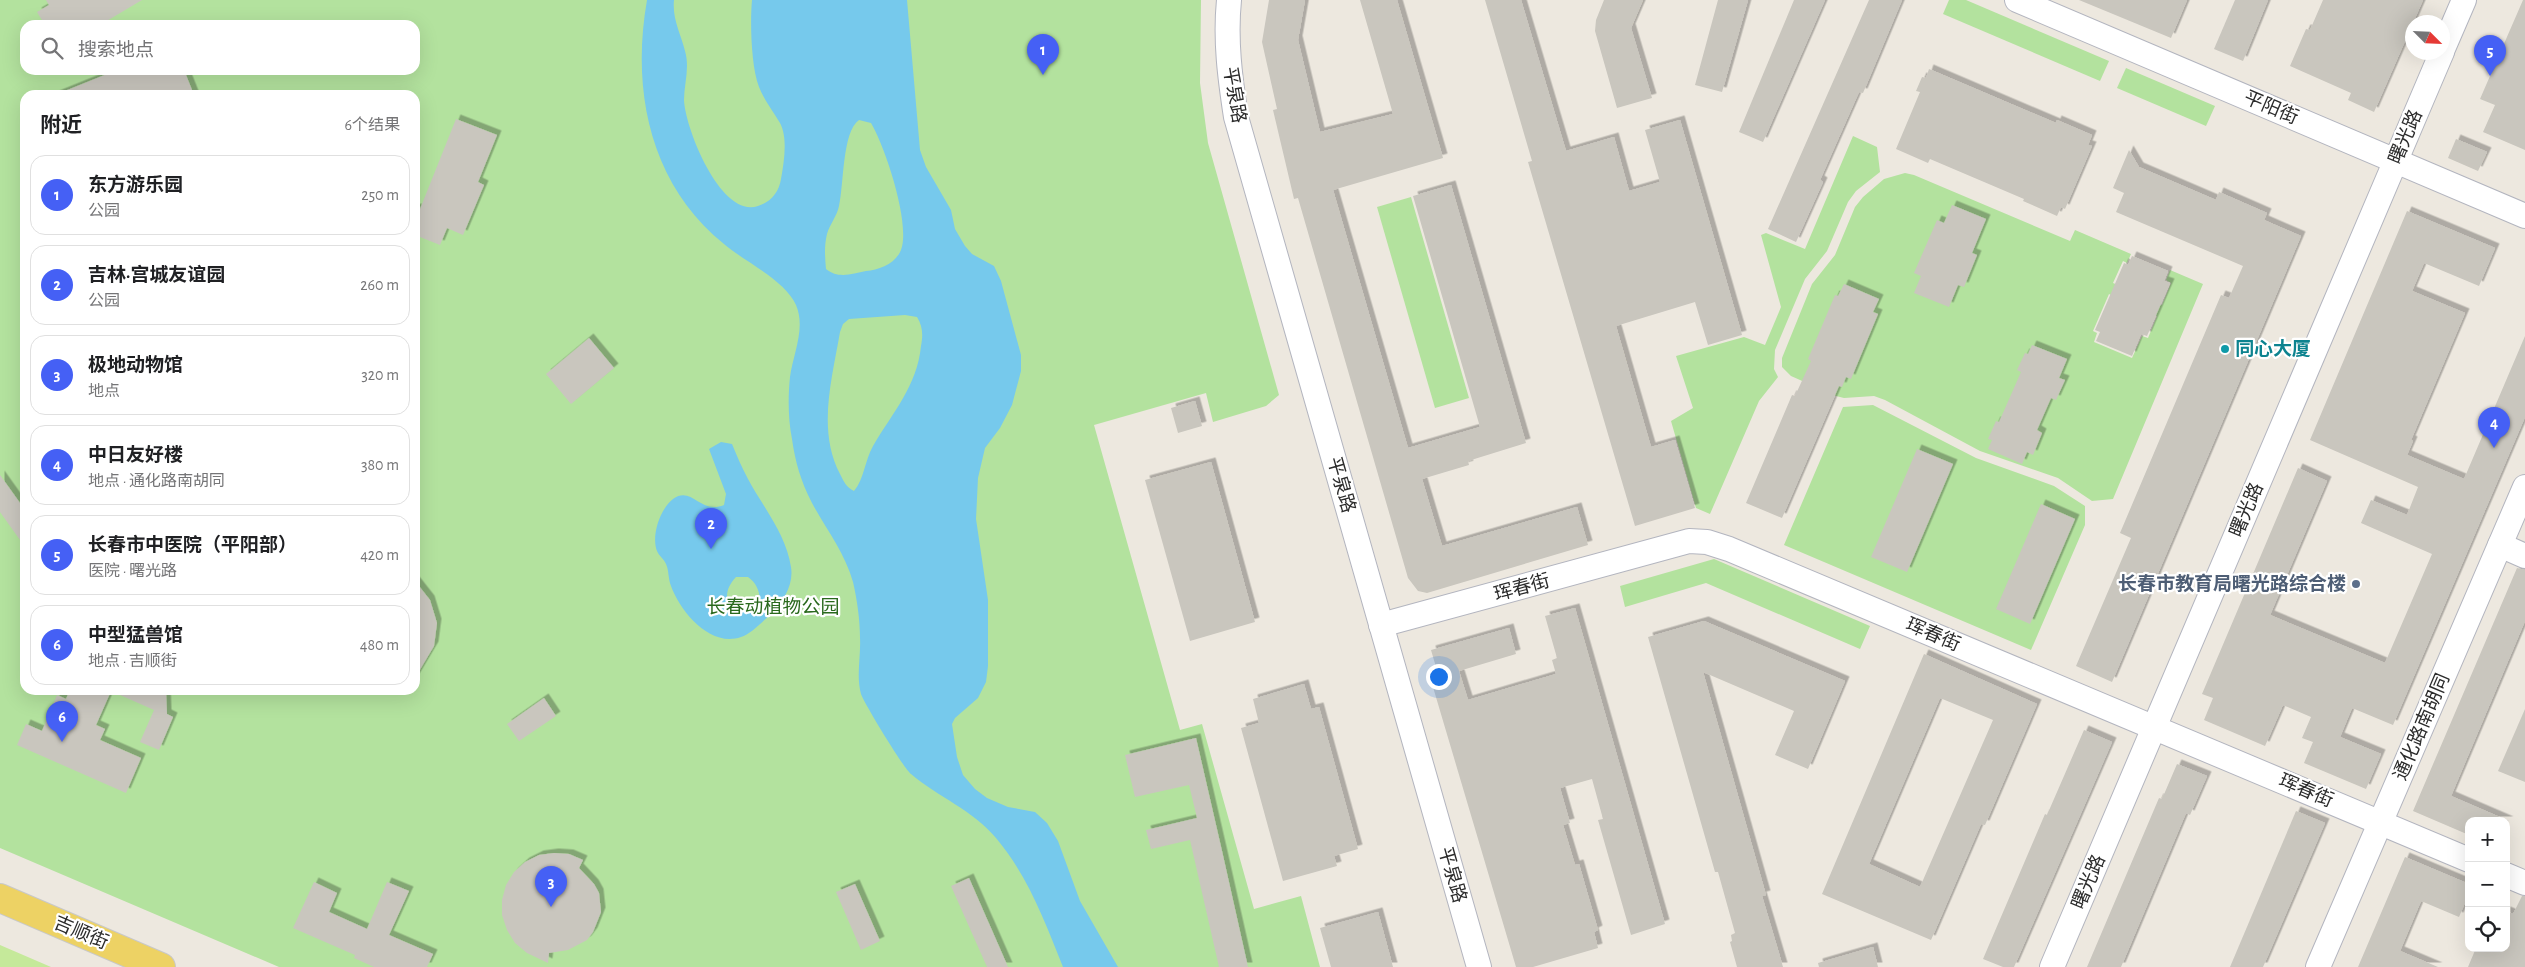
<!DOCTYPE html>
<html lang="zh">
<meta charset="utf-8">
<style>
body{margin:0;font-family:"Alegreya Sans","Noto Sans SC",sans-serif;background:#f2f2f2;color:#202124}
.controls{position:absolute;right:15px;bottom:15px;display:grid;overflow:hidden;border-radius:10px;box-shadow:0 5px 20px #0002}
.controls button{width:45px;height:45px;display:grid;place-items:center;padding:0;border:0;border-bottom:1px solid #e0e0e0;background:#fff;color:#202124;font:25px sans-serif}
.compass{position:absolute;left:2405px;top:15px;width:45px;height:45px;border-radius:50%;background:#fff;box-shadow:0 5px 20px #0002;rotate:114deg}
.you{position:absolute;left:1438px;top:676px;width:18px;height:18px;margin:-12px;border:4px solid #fff;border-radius:50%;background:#1a73e8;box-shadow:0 0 0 8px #1a73e833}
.badge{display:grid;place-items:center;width:32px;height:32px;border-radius:50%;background:#4560f5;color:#fff;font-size:16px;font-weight:700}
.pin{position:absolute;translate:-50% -41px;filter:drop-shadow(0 1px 2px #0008)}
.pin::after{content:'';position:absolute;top:26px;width:18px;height:15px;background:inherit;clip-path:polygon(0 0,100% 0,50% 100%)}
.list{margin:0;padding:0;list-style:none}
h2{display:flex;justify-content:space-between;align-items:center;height:65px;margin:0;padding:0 20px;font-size:21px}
h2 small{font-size:16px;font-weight:400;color:#757577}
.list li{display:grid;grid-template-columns:32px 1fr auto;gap:15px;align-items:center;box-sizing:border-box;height:80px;margin:0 10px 10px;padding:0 10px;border:1px solid #e0e0e0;border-radius:15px}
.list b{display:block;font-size:19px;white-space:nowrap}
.list p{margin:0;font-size:16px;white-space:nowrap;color:#757577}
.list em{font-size:16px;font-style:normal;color:#757577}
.icon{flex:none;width:28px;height:28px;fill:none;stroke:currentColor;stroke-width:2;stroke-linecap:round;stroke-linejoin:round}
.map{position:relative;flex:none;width:2525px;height:967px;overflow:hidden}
.search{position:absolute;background:#fff;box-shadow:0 5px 20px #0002;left:20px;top:20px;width:400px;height:55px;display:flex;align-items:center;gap:12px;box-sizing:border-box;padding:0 18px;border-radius:15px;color:#757577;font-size:19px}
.panel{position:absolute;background:#fff;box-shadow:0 5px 20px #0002;left:20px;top:90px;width:400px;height:605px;border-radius:15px}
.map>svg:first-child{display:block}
.green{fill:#b3e29e;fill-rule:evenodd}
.pitch{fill:#c5e99a}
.water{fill:#76c9ec;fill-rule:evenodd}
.building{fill:#c9c6be;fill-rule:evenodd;filter:url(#shadow)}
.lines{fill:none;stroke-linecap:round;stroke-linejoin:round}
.minor-casing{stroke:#b3b5bf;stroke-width:26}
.major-casing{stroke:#c8c8c8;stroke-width:30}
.minor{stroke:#fff;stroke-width:24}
.major{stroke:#edd264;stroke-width:28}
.culture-dot{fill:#0f9aa8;stroke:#fff;stroke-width:2}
.service-dot{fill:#5c6f8a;stroke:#fff;stroke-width:2}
.labels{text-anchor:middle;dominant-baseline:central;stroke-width:4.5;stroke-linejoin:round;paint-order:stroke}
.street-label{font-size:19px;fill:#2c2c2c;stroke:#fff}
.culture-label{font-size:19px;font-weight:bold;fill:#0d838f;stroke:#fff;text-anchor:start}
.service-label{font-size:19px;font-weight:bold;fill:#4e5e75;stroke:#fff;text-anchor:end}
.park-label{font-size:19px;fill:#2a691d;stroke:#fff}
</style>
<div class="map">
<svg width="2525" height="967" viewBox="0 0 2525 967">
<defs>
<filter id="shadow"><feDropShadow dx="4.5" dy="-4.5" stdDeviation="0" flood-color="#0004"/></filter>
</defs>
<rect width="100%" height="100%" fill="#ede8df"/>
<g class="green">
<path d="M0,0H1201L1200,83L1208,143L1279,395L1266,406L1213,422L1206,393L1094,425L1180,730L1202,724L1254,909L1301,896L1320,967H279L0,848ZM25,25H415V70H25ZM25,95H415V690H25Z"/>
<path d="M1949,0H1966L2109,61L2100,81L1943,14Z"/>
<path d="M2126,68L2215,106L2206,126L2117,88Z"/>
<path d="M1853,136L1877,147L1880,172L1856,191L1848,202L1827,251L1805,279L1775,350L1774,369L1778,377L1759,401L1710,514L1696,508L1671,421L1693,408L1676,356L1744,337L1765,345L1781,307L1761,235L1766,233L1805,249Z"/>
<path d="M1905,173L1914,175L2070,241L2075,230L2131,254L2127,263L2123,261L2113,283L2118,285L2113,296L2109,294L2093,331L2097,333L2094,342L2132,358L2142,336L2148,338L2157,316L2152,313L2156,303L2162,305L2171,283L2166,280L2170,270L2203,284L2113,499L2092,501L2058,478L1980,451L1885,400L1874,396L1844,398L1836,396L1791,376L1782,367V358L1812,284L1835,255L1855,207L1863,197L1884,179Z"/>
<path d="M1411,197L1469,398L1435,408L1377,207Z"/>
<path d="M1873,405L1976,458L2054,486L2085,506V525L2031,650L1784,545L1843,407Z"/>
<path d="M1714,559L1870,626L1860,649L1706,583L1625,607L1620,586Z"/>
</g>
<path class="pitch" d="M0,945L51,967H0Z"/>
<g class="water">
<path d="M647,0H674C672,19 681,34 685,51C690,68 684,84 684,100C685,128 721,219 758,206C771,202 779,192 781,179C784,162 788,138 780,123C773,111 764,100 759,87C751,66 750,22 752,0H907L920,150L926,167L951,210L955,229L965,246L972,254L994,266L1001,281L1021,355V371L1012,405L1000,428L985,448L978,478L976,519L988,600V666L986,682L978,698L955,718L952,724L957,757L963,775L975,789L987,798L1008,807L1035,812L1047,823L1058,841L1080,901L1118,967H1063C1045,922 1028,876 996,838C973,810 938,797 911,774C904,769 864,703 861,694C856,676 861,656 860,638C860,620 857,599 853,582C845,553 826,529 812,503C801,482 795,461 792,439C788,419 788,396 790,377C793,354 806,328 796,305C785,280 745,262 724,244C650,184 631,91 647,0ZM859,120L871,123C885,146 914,232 899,254C892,265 878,270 866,271C852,274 838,279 826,269C825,258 824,246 827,234C830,224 837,216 839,206C844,185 842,132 859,120ZM905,315L917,317C923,327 923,335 921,346C917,386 893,412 873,446C865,460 864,479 854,491C846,487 844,482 840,474C817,430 832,379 840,332L843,324L849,319Z"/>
<path d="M721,442L732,444C737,456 742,468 748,479C763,507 786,534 791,567C794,585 783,602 771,614C763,621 751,634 741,637C710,648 680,611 671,586C668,579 669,570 666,564C664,559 659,556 657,551C651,536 660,509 673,499C692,485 700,515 724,505L726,494L709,449ZM736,577H748C756,583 759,589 760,600C742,626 712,602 736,577Z"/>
</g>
<g class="building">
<path d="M46,0H142L100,25H45L37,12L49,5Z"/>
<path d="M1269,0H1305L1298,40L1320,132L1393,114L1360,0H1397L1443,158L1333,190L1408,448L1480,427L1413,196L1451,185L1526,443L1468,461L1469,465L1422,479L1442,546L1577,507L1588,545L1427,593L1418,591L1408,578L1298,198L1294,199L1273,110L1277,109L1262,42Z"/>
<path d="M1485,0H1521L1566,151L1614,137L1629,191L1660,182L1645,130L1680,120L1742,335L1708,345L1695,302L1616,326L1651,447L1675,440L1695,508L1635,526L1528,162L1532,161Z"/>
<path d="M1604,0H1643L1631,28L1652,98L1617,108L1595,31L1596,20Z"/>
<path d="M1718,0H1748L1722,92L1695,85Z"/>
<path d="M1794,0H1825L1763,142L1739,132Z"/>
<path d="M1869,0H1902L1863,93L1859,92L1820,180L1823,182L1796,242L1768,229Z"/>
<path d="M2079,0H2187L2171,38Z"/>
<path d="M2235,0H2268L2243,61L2214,49Z"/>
<path d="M2323,0H2423L2374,112L2348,100L2351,93L2290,66L2306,29L2310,30Z"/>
<path d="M2523,0H2525V150L2483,132L2495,105L2480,99Z"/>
<path d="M1929,69L2056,123L2057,120L2092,135L2088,145L2092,146L2065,209L2061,207L2057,216L2023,201L2024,199L1930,159L1928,163L1896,149L1920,92L1916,91L1922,77L1926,78Z"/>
<path d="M117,70H184L194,95H55Z"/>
<path d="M456,119L497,135L478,182L484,185L463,235L447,228L440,245L415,235V208L420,209Z"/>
<path d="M2456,139L2487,152L2478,171L2448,158Z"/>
<path d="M2129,150L2139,167L2216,200L2219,192L2267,213L2264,220L2301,236L2112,682L2076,666L2131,538L2120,533L2221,295L2229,298L2243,266L2116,212L2124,193L2113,188Z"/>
<path d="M1952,205L1986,219L1972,253L1977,255L1964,287L1958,285L1949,307L1914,293L1921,276L1914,273L1937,220L1944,223Z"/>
<path d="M2407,211L2495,248L2479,286L2424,263L2412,291L2465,313L2411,440L2413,441L2407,455L2464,479L2525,336V417L2393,725L2352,708L2340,737L2381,754L2366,789L2304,763L2313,742L2302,738L2311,717L2283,705L2265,746L2204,720L2213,698L2202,694L2298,468L2327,481L2270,615L2385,663L2432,554L2361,523L2371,500L2407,515L2418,487L2310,440Z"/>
<path d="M2132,256L2168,271L2164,281L2170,283L2147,336L2141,334L2132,356L2096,341L2100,332L2095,330L2124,263L2128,265Z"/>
<path d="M1844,284L1879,299L1873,312L1878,314L1851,379L1846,377L1842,387L1839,386L1782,518L1746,503L1792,395L1795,396L1811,361L1808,359L1835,295L1838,296Z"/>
<path d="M589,338L614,368L571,404L546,374Z"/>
<path d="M2032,345L2067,359L2059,378L2065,380L2056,400L2051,398L2037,430L2042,433L2033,455L2027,452L2022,464L1988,449L1992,440L1988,439L1996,421L1999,422L2021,372L2017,370L2025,353L2028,354Z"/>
<path d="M1195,401L1202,426L1178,433L1171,408Z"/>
<path d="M1917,449L1953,464L1907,572L1871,557Z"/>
<path d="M1211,462L1255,622L1190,641L1145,480Z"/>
<path d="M0,475L25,510V547L0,512Z"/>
<path d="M2041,504L2075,519L2030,624L1996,609Z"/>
<path d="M2517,568L2525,570V621L2451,796L2509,821H2469V835L2413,811Z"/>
<path d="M415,581L430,600L437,623L434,646L415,678Z"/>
<path d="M1575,608L1665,924L1631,935L1598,820L1603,819L1592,779L1560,788L1570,823L1563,825L1575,865L1579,864L1598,930L1594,932L1598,948L1533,967H1516L1430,677L1438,674L1431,650L1509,628L1516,654L1459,671L1468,700L1556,674L1552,660L1557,658L1545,616Z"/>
<path d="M1704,621L1845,681L1808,769L1775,755L1794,711L1703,672L1766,895L1762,896L1783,967H1737L1730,942L1732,941L1731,935L1735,933L1718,872H1715L1648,637Z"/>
<path d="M1924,654L2037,704L1985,825L1981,824L1931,940L1822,894ZM1940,698L1993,720L1920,887L1869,864Z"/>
<path d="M1304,684L1311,709L1319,707L1358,849L1334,856L1337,866L1283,881L1241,728L1259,723L1253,699Z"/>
<path d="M70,690H166L167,714L173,717L159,750L140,742L154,710L111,691L96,725L105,729L100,740L141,758L126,793L17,745L26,724L42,731L57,695L66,699Z"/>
<path d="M544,698L556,716L519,741L507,724Z"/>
<path d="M2525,709V782L2498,771Z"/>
<path d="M2084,730L2112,742L2014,967H2003L1983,959L2045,814L2047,815Z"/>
<path d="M1196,738L1222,851L1248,967H1219L1190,840L1151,849L1146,830L1197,818L1189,785L1135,797L1125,755Z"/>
<path d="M2177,764L2207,776L2190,815L2186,813L2121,967H2087L2159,798L2162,799Z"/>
<path d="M2296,811L2325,823L2263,967H2230Z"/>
<path d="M554,853L569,854L583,860L579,868L594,884L599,893L601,912L593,932L587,940L568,950L549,953L548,963L527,953L515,943L507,930L502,915V900L506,885L514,872L525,862L539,855Z"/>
<path d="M2405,857L2469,884V893L2459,917L2421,901L2400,951L2438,967H2358Z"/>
<path d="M969,878L1008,967H987L951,886Z"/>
<path d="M314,882L337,893L329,912L367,929L387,882L409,891L389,935L433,954L427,967H374L354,958L355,955L293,928Z"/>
<path d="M855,884L880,941L861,950L836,892Z"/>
<path d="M2522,896H2525V967H2468L2476,948H2506V911L2513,914Z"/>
<path d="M1378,912L1393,967H1331L1320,928Z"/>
<path d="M1873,947L1878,967H1819L1818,963Z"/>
</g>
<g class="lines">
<g class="minor-casing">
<g id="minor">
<path d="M1229,0C1225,40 1230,78 1236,117L1479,967"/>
<path d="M2017,0L2525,216"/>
<path d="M2442,51L2464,0"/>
<path d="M2500,545L2525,556"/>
<path d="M1381,625L1689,541L1707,542L1729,549L2469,860"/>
<path d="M2506,875L2525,883"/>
<path d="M2052,967L2442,52"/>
<path d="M2318,967L2525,487"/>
</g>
</g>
<g class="major-casing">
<path id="major" d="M0,898L161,967"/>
</g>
<use href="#minor" class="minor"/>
<use href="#major" class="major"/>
</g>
<circle class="culture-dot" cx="2225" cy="349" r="5"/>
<circle class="service-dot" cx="2356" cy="584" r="5"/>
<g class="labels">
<g class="street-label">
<text transform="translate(1234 95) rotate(80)">平泉路</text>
<text transform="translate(2271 108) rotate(23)">平阳街</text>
<text transform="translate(2406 137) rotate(-67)">曙光路</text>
<text transform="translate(1341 485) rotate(74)">平泉路</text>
<text transform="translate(2247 510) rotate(-67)">曙光路</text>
<text transform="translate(1522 588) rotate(-15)">珲春街</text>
<text transform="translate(1933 635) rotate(23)">珲春街</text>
<text transform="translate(2422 727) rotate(-67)">通化路南胡同</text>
<text transform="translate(2306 791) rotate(23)">珲春街</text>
<text transform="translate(1452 875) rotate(74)">平泉路</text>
<text transform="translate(2089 882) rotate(-67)">曙光路</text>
<text transform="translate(81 933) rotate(23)">吉顺街</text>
</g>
<g class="culture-label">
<text x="2235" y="349">同心大厦</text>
</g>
<g class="service-label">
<text x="2346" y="584">长春市教育局曙光路综合楼</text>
</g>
<g class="park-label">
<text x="773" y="607">长春动植物公园</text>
</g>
</g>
</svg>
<div class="controls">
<button>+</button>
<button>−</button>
<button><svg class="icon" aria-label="locate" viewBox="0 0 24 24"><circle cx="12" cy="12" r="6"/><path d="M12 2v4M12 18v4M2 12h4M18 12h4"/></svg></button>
</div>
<svg class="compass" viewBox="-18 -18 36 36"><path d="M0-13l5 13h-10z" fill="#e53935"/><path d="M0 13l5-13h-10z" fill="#757577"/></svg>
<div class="you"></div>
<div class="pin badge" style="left:1043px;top:75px">1</div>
<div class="pin badge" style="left:711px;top:549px">2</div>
<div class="pin badge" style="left:551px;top:907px">3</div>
<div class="pin badge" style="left:2494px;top:448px">4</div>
<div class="pin badge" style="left:2490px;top:76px">5</div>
<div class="pin badge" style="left:62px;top:742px">6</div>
<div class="search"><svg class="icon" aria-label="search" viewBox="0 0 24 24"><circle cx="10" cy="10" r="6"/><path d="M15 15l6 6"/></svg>搜索地点</div>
<section class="panel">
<h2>附近<small>6个结果</small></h2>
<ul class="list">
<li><span class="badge">1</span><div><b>东方游乐园</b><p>公园</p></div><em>250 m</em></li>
<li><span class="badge">2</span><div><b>吉林·宫城友谊园</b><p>公园</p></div><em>260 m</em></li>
<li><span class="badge">3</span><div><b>极地动物馆</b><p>地点</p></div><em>320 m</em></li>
<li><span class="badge">4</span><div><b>中日友好楼</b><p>地点 · 通化路南胡同</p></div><em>380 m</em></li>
<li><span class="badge">5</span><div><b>长春市中医院（平阳部）</b><p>医院 · 曙光路</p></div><em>420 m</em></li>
<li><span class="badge">6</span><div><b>中型猛兽馆</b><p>地点 · 吉顺街</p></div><em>480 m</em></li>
</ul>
</section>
</div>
